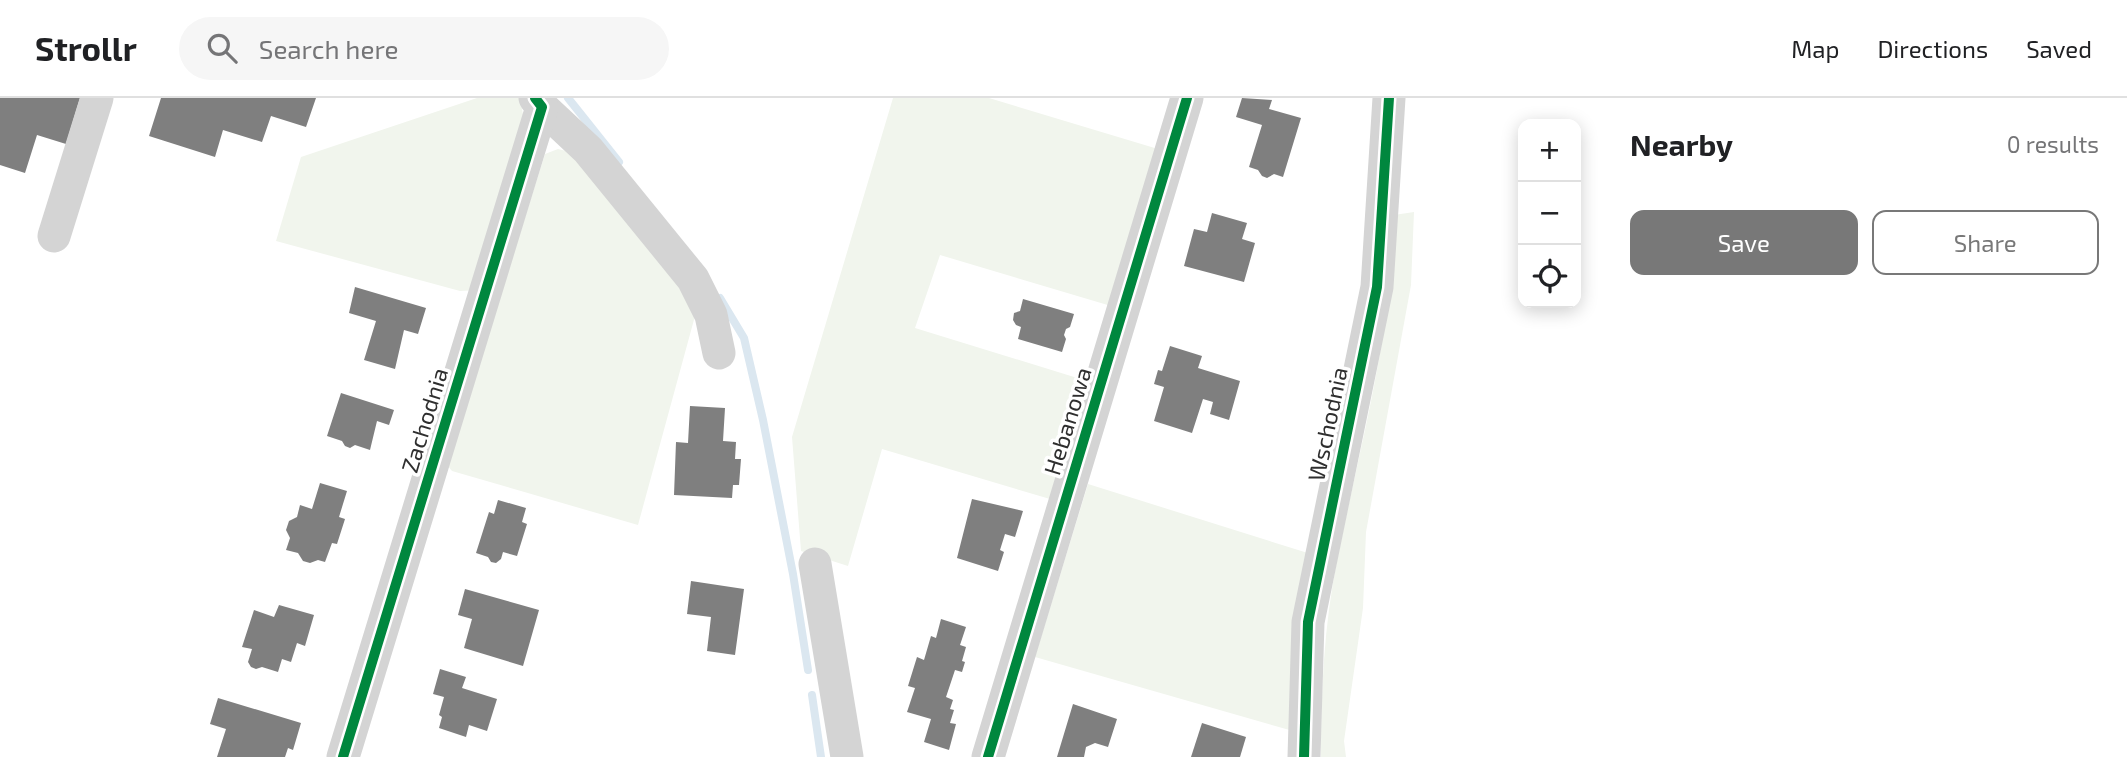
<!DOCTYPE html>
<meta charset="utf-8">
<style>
body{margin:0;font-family:"Exo 2",sans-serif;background:#f6f6f6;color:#202124}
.controls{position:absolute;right:21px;top:21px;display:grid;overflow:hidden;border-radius:14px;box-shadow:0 4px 18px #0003}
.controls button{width:63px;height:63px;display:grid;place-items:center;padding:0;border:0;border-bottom:2px solid #e0e0e0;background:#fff;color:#202124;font:35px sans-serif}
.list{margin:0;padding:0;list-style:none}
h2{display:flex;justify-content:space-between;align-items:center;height:91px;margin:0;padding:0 28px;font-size:30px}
h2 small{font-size:23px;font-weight:400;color:#757577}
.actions{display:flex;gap:14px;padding:21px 28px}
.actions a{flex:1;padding:16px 0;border:2px solid #787878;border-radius:14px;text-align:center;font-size:24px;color:#787878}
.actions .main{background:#787878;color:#fff}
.icon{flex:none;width:38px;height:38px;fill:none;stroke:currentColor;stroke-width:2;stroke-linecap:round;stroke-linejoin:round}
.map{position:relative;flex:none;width:1602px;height:659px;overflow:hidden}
header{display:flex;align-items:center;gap:42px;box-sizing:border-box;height:98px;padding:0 35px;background:#fff;border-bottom:2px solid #e0e0e0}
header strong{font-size:33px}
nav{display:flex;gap:38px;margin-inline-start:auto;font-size:24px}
.search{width:490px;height:63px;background:#f6f6f6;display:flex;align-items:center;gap:18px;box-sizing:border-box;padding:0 24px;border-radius:38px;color:#757577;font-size:26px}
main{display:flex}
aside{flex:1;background:#fff}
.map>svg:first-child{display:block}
.green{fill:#f1f5ed}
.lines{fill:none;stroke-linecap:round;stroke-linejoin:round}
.stream{stroke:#dbe7f0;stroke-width:8}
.building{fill:#7f7f7f}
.minor{stroke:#d4d4d4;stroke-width:33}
.cycleway-casing{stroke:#fff;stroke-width:15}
.cycleway{stroke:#00873e;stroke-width:10}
.labels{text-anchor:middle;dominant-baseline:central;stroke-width:7;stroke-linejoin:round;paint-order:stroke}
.street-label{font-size:23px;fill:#2f2f2f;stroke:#fff}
</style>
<header>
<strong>Strollr</strong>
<div class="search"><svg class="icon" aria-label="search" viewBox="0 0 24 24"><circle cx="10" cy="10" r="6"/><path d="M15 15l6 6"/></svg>Search here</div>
<nav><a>Map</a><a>Directions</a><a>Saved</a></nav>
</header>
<main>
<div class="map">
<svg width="1602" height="659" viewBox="0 0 1602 659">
<rect width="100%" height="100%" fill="#fff"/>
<g class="green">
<path d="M477,0H520L525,27L478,192L460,193L276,143L301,59Z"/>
<path d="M893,0H989L1158,51L1111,208L940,157L915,230L1087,283L1050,401L882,351L848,468L801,453L792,339Z"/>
<path d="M558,51L578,56L698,207L638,427L452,373L447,367L545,56Z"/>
<path d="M1414,114L1411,187L1366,434L1363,510L1344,643L1346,659H1321C1321,594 1324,527 1337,463C1351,392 1369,321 1381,249C1389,206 1390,160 1394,117Z"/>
<path d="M1088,386L1311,456L1293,633L1035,559Z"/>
</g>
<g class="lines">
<g class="stream">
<path d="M568,0L619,64"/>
<path d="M720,200L744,240L763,322L793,476L808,572"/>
<path d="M812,597L821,659"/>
</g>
</g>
<g class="building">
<path d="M0,0H80L66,46L37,37L25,75L0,67Z"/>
<path d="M161,0H316L306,29L271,18L262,44L223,32L215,59L149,38Z"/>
<path d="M1242,0L1272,2L1269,11L1301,20L1283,79L1274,76L1267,80L1262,78L1258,72L1249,69L1262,27L1236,19Z"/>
<path d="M1212,115L1247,125L1242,141L1255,145L1244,184L1184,168L1194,131L1207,134Z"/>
<path d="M355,189L426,210L418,236L404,232L395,271L364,262L376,223L349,215Z"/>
<path d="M1023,201L1074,216L1070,229L1066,231L1064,237L1066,241L1062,254L1018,241L1021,229L1016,227L1013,222L1014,215L1020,213Z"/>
<path d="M1170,248L1202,258L1198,270L1240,283L1229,322L1210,316L1213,304L1203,301L1192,335L1154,323L1164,289L1154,286L1158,272L1162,273Z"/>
<path d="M341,295L394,312L389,327L377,323L370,352L355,347L350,350L345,348L342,343L327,338Z"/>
<path d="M690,308L725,310L723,343L736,344L735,361H741L739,387H733L732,400L674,397L676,344L688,345Z"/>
<path d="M320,385L347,393L339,419L345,421L337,446L332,445L325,464L318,462L310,465L303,463L298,455L286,452L290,440L286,432L289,423L297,419L300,407L312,411Z"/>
<path d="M972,401L1023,413L1015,439L1005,436L1000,452L1004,454L998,473L957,460Z"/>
<path d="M498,402L526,410L522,424L527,426L517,458L503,454L501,461L496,465L491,464L488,459L476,455L489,414L494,416Z"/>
<path d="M691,483L744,491L735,557L707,553L711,519L687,516Z"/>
<path d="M465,491L539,512L523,568L464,550L472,521L458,517Z"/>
<path d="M279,507L314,517L305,548L297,545L291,564L282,561L278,574L262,569L256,571L251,569L248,564L252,551L242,549L254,512L274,519Z"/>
<path d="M941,521L966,529L960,547L966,549L962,563L965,564L962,574L955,572L946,599L953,602L950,611L954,612L950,625L956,626L949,652L924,644L931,621L907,614L915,590L908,588L917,559L924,562L931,538L936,540Z"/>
<path d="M440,571L466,579L462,590L497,601L487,633L469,627L466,639L439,630L442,619L439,617L444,599L433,596Z"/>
<path d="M218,600L301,625L293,652L288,650L285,659H217L226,631L210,626Z"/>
<path d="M1073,606L1117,621L1108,649L1095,645L1086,649L1084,659H1057Z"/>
<path d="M1202,625L1246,639L1240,659H1191Z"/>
</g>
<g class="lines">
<g class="minor">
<path d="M542,9L588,52L693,181L711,217L719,255"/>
<path d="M54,138L97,0"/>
<path d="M815,466L847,659"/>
<path d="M343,659L542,9L535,0"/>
<path d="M988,659L1187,0"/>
<path d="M1304,659L1308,524L1377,189L1389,0"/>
</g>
<g class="cycleway-casing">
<g id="cycleway">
<path d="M343,659L542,9L535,0"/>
<path d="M988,659L1187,0"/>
<path d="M1304,659L1308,524L1377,189L1389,0"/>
</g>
</g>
<use href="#cycleway" class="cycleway"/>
</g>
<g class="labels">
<g class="street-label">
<text transform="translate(424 322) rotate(-73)">Zachodnia</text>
<text transform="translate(1067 323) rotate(-73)">Hebanowa</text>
<text transform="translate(1327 326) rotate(-78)">Wschodnia</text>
</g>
</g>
</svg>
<div class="controls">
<button>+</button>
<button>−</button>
<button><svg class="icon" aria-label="locate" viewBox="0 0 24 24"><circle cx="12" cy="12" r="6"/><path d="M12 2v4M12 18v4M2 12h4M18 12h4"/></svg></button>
</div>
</div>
<aside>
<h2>Nearby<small>0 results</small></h2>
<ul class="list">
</ul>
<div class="actions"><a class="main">Save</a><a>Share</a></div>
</aside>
</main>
